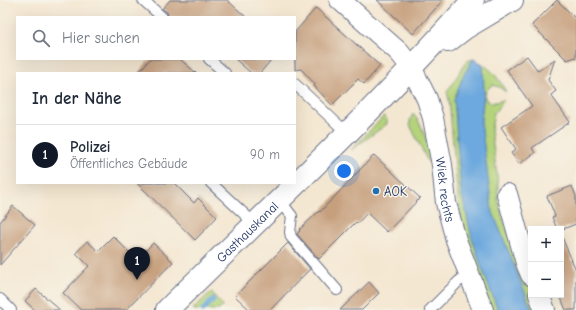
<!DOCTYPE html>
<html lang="de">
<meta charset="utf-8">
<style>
body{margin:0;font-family:"Comic Neue",sans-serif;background:#f6f6f7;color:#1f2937}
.controls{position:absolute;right:12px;bottom:12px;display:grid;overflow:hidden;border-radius:0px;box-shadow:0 4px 16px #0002}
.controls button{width:36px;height:36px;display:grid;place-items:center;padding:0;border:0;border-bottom:1px solid #e0e1e3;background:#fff;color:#1f2937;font:20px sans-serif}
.you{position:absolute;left:344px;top:171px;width:14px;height:14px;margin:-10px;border:3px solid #fff;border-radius:50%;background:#1a73e8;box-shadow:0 0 0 6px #1a73e833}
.badge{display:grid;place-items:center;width:26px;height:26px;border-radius:50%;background:#111827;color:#fff;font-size:13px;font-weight:700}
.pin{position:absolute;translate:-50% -33px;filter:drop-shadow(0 1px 2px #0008)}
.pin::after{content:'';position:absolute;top:21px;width:14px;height:12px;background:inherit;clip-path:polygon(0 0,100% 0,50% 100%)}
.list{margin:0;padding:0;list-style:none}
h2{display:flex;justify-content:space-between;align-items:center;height:52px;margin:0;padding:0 16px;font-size:17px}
h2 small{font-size:13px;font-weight:400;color:#747a83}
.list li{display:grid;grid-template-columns:26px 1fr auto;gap:12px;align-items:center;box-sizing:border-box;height:60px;padding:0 16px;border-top:1px solid #e0e1e3}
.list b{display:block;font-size:15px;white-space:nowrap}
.list p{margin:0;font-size:13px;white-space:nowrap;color:#747a83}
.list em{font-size:13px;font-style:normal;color:#747a83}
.icon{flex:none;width:22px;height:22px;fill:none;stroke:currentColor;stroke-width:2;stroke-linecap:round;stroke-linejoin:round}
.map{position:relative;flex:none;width:576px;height:310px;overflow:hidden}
.search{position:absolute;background:#fff;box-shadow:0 4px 16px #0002;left:16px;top:16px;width:280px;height:44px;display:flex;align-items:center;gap:10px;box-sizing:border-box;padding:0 14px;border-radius:0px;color:#747a83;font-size:15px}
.panel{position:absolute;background:#fff;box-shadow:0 4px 16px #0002;left:16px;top:72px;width:280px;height:112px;border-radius:0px}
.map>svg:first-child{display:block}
.green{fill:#b4d37a;stroke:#68816c}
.water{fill:#6da9de;stroke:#446c9e}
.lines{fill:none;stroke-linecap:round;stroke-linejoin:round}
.stream{stroke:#6da9de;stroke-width:5}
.building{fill:#c69f7d}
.service-casing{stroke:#676f86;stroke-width:12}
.minor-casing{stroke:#676f86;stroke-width:22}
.tertiary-casing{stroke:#676f86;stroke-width:24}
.service{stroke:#fff;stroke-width:10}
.minor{stroke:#fff;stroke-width:20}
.tertiary{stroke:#fff;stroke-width:22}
.poi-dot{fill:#1f6fb2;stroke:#f7f3e8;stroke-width:1.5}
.labels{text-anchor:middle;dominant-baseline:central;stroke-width:3;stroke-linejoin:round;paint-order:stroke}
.street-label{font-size:13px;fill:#1b2f5e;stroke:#f7f3e8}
.poi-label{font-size:13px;fill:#1b2f5e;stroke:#f7f3e8;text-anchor:start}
</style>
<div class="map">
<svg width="576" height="310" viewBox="0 0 576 310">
<rect width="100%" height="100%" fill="#f7f3e8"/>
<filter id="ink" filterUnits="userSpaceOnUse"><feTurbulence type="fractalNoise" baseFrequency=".025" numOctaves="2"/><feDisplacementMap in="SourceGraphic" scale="8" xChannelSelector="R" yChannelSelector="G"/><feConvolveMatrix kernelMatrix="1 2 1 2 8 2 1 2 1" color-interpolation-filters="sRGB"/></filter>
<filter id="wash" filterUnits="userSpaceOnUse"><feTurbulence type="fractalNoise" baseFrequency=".012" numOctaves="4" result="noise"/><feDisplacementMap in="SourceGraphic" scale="16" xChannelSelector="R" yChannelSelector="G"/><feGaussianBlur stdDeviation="0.9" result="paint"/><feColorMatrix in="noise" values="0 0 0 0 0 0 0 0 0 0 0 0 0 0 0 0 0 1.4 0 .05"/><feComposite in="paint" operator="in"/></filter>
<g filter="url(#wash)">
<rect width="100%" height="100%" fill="#f4e7d1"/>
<g class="green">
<path d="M473,59C491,68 496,74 506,92L499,87L492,85L486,91L485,99L491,103L504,100L494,113L491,130L498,183V200L503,219L531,285V295L541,310H491L467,242L459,210L449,100L447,92L467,61Z"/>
<path d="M413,114C424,126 428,144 431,160L429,162H428L410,125V120Z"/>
<path d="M384,116L387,120V124L351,150Z"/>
<path d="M211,292L223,306L219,310H195L193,309Z"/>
</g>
<path class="water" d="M473,59L483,64L484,92L481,122L492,210L532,310H498L482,269L472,238L461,192L454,100L463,76Z"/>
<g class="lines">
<path class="stream" d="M203,310L213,300"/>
</g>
<g id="blocks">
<g class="building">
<path d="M170,0H227L246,17H168L167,12L162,9Z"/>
<path d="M377,0H443L413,34Z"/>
<path d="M557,0L576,19V57L567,60L532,25Z"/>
<path d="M316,8L380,66L364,84L358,79L332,105L314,86L315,84L301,69L295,70V32Z"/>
<path d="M527,56L538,71L555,59L548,80L556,91L551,95L570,122L532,148L535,153L519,164L511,153L516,149L501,127L532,106L507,70Z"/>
<path d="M150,59H180L196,73H138Z"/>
<path d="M235,59H272L260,73H251Z"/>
<path d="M374,155L420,198L387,232L367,213L357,224L356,222L319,259L297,234L300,231L299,230L319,211L320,212Z"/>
<path d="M137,183H174L194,203L198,198L217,217L195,240Z"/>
<path d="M572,186L576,196V224L563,229H557L552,217L555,216L547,196Z"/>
<path d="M13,206L35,225L0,265V222Z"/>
<path d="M561,235L576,270V310H566L561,298Z"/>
<path d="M113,236L137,260L153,243L173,262L126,310H81L63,293L89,266L76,253L87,241L98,251Z"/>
<path d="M288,243L310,269L270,310H250L235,296Z"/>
<path d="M369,282L379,293L362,310H340Z"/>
<path d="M36,289L60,310H35L25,301Z"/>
</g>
</g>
</g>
<g filter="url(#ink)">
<use href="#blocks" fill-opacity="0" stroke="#676f86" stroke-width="1"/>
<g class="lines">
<g class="service-casing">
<g id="service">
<path d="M143,0L162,17"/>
<path d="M209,59L225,73"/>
<path d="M295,84L347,133"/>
<path d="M211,183L255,224"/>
<path d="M279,199L292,216L290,232L291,237L337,290"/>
<path d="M0,299L11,310"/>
<path d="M430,310L459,281L469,274"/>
</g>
</g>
<g class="minor-casing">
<g id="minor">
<path id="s1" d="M340,0L399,52L411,67L427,99L433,118L442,165L446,203L456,240L483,310"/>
<path d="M507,194L526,263L531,275"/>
<path d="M539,295L545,310"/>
</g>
</g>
<g class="tertiary-casing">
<g id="tertiary">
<path d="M448,41L465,28L512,0"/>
<path id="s2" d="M167,310C270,208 377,109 473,0"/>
</g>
</g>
<use href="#service" class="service"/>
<use href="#minor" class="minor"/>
<use href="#tertiary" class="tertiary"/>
</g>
</g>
<circle class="poi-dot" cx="376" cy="191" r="4"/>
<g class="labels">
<g class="street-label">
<text stroke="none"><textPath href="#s1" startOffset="226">Wiek rechts</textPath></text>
<text stroke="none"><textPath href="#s2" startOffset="112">Gasthauskanal</textPath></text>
</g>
<g class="poi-label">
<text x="384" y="191">AOK</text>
</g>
</g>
</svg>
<div class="controls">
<button>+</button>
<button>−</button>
</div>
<div class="you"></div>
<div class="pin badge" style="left:137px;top:280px">1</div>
<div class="search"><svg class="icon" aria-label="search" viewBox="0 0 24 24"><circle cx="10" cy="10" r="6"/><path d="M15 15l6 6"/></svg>Hier suchen</div>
<section class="panel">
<h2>In der Nähe<small></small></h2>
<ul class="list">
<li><span class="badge">1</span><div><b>Polizei</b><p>Öffentliches Gebäude</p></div><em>90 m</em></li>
</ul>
</section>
</div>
